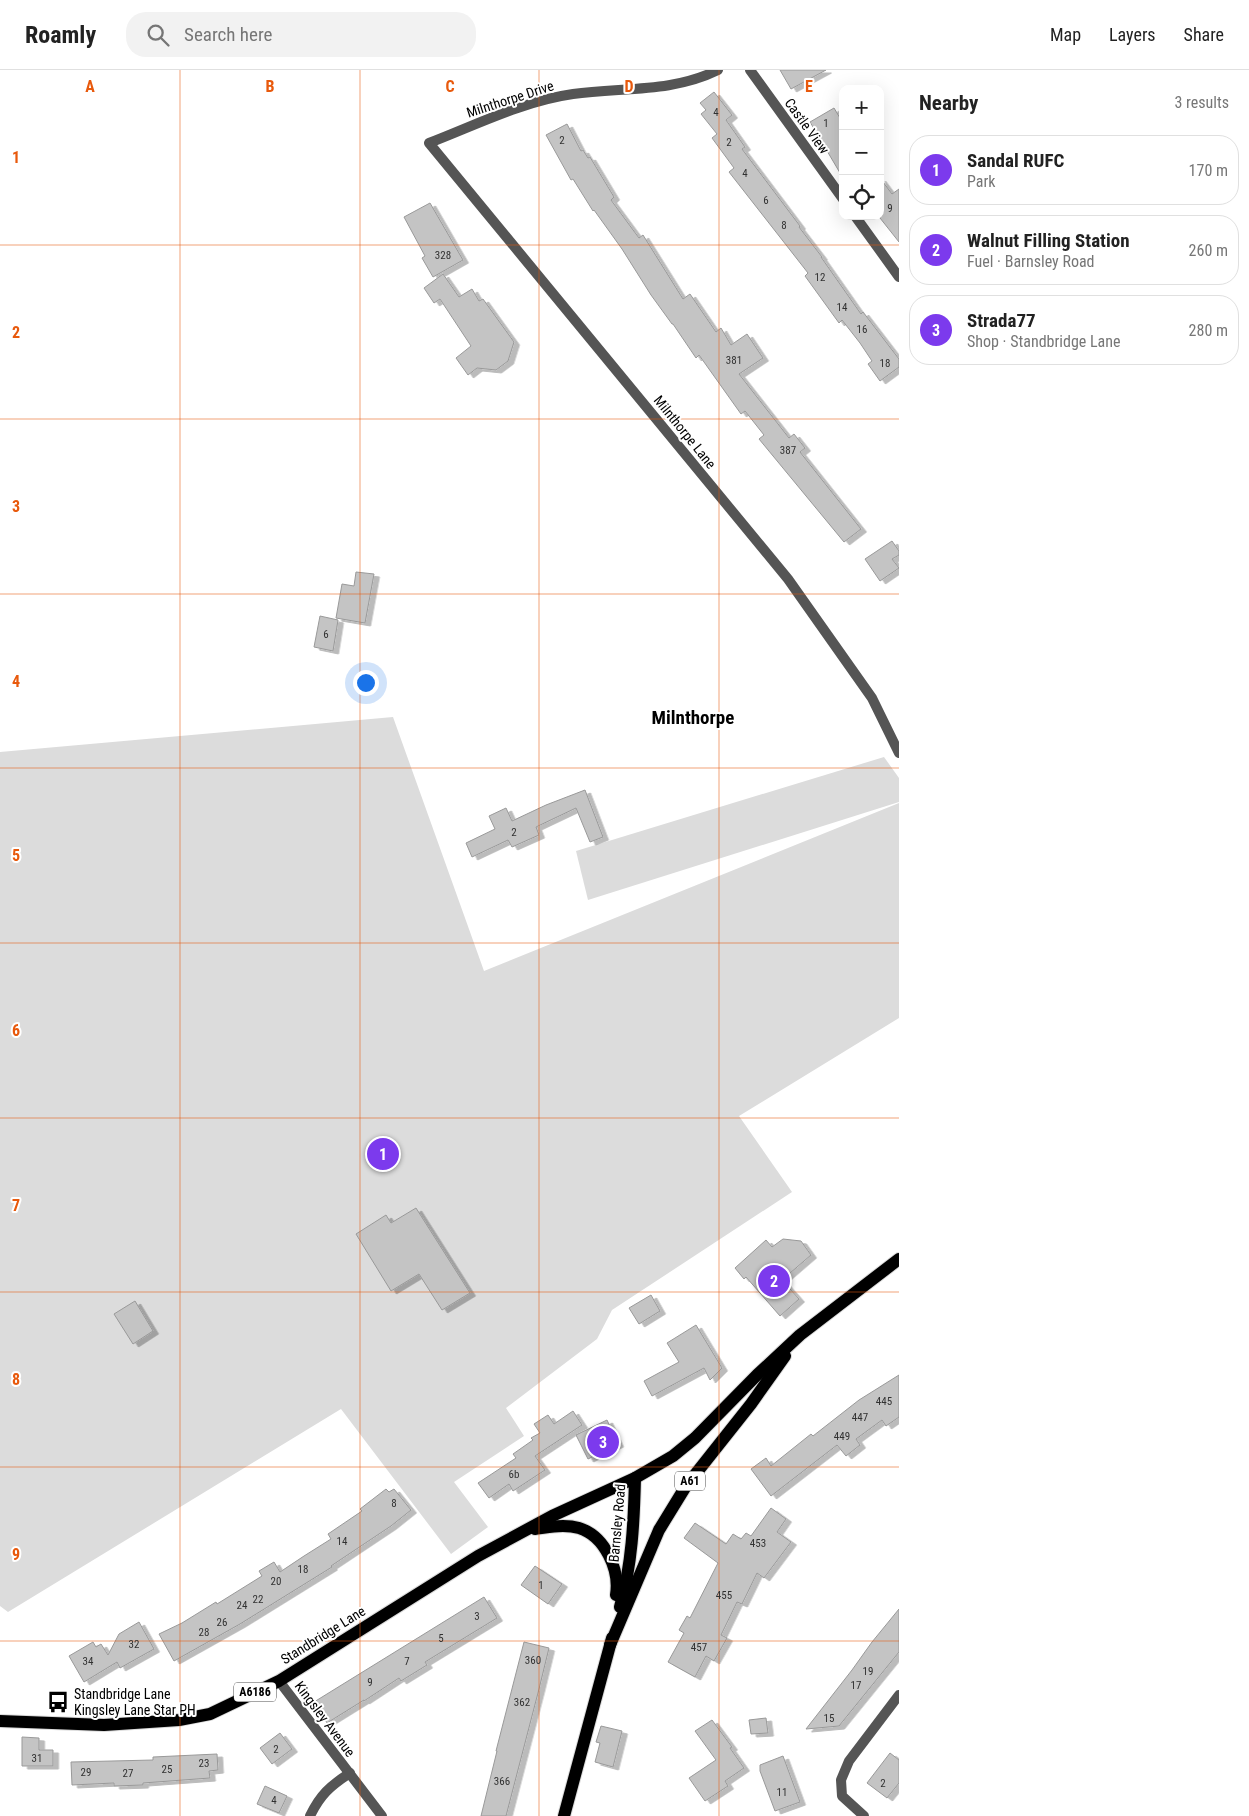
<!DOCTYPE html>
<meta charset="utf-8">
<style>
body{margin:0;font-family:"Roboto Condensed",sans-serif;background:#f2f2f2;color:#222}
.controls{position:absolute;right:15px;top:15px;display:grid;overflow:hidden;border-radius:10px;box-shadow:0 5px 20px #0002}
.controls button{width:45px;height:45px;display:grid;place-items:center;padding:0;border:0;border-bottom:1px solid #e0e0e0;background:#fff;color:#222;font:25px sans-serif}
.you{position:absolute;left:365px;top:612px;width:18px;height:18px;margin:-12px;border:4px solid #fff;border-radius:50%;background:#1a73e8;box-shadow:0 0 0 8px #1a73e833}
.badge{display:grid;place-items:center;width:32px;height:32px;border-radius:50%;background:#7c3aed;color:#fff;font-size:16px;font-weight:700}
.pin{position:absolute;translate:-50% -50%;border:2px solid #fff;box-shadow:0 1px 5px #0006}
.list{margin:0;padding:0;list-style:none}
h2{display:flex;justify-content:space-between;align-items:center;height:65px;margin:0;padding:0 20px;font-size:21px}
h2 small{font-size:16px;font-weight:400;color:#767676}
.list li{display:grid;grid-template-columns:32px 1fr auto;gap:15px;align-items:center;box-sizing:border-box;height:70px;margin:0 10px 10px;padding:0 10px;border:1px solid #e0e0e0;border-radius:20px}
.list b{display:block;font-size:19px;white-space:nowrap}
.list p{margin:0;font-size:16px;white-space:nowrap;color:#767676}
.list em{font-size:16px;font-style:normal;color:#767676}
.icon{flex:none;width:28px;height:28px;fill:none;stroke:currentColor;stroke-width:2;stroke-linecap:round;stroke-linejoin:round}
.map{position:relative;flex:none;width:899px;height:1746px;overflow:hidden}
header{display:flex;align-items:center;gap:30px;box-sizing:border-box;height:70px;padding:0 25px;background:#fff;border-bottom:1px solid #e0e0e0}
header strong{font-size:24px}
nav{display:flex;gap:28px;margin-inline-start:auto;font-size:18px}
.search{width:350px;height:45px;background:#f2f2f2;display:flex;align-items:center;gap:12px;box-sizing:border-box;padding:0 18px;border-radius:20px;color:#767676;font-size:19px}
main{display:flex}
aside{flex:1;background:#fff}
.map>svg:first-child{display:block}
.green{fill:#dcdcdc}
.building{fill:#c4c4c4;stroke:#999;filter:url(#shadow)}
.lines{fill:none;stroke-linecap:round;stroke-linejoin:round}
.primary-casing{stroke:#dbdbdb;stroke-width:14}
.street{stroke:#555;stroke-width:10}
.primary{stroke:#000;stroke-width:12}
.grid{fill:none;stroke:#e8590c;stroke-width:1;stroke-opacity:0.55}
.labels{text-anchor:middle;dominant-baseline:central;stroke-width:4;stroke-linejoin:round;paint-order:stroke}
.number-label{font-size:11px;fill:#313131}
.shield{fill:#fff;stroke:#4c4c4c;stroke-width:1}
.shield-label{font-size:12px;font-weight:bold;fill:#000}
.street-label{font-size:14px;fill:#000;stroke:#fff}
.poi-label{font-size:14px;fill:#000;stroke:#fff;text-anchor:start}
.district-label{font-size:19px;font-weight:bold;fill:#000;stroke:#fff}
.grid-label{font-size:16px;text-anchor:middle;font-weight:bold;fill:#e8590c;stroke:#fff;stroke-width:4;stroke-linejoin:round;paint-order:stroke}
</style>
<header>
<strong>Roamly</strong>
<div class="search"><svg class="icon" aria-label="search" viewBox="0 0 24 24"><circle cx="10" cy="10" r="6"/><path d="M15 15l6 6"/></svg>Search here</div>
<nav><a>Map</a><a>Layers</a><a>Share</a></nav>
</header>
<main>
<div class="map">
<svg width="899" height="1746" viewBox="0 0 899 1746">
<defs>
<filter id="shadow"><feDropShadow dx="5.5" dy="3" stdDeviation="0" flood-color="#0004"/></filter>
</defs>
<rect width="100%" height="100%" fill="#fff"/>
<g class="green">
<path d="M393,647L484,901L899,733V948L739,1046L792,1122L612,1240L597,1269L506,1338L524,1366L454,1412L488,1457L451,1484L341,1339L8,1542L0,1536V682Z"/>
<path d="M884,687L899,708V732L588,830L576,781Z"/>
</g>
<g class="building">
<path d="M780,0H826L791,19Z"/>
<path d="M714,22L732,45L726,50L745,77L742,79L800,156L799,157L822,187H821L861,244L863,242L899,289V297L880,311L868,294L872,291L860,273L842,250L839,253L805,206L808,203L729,102L734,98L712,68L717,64L701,44L706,40L700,33Z"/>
<path d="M834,38L843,53V108L810,52Z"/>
<path d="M567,54L581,81L583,80L588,88L590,87L614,127L611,130L639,168L643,165L683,229L690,224L716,262L721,258L731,275L747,264L763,288L739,304L789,368L794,364L805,378L800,382L861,459L844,472L759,369L764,365L745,341L741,344L699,285L696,288L673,254H672L651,225L622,179L594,140L593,141L573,109L571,110L546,65Z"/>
<path d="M880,108L892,124L899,119V172L880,148Z"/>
<path d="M430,133L463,190L433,207L422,188L425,186L404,147Z"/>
<path d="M443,204L459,227L472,219L479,231L483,229L514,272L508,291L496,300L477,298L468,305L456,288L471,276L440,229L434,233L424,218Z"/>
<path d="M892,471L899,481V485L892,489L899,498L880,511L865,489Z"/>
<path d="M356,502L374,504L365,553L336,548L342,514L354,516Z"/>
<path d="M320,546L338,550L333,581L314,577Z"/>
<path d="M585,720L603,767L590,772L576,738L536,757L539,765L512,777L508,770L472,787L466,773L495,759L489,746L506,738L512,751L546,735Z"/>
<path d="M416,1138L470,1223L442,1240L419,1204L391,1221L356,1164L386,1145L391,1153Z"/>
<path d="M783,1169L801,1171L811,1185L782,1210L799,1229L780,1246L746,1207L744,1209L735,1198L766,1170L772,1177Z"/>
<path d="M651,1225L660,1241L639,1254L629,1238Z"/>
<path d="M135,1231L153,1261L133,1274L114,1244Z"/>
<path d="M696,1255L722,1298L710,1310L704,1298L652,1326L644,1311L679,1292L667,1273Z"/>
<path d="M899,1305V1347L886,1356L882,1350L856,1369L860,1375L846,1386L837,1375L771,1426L751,1399L766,1388L771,1396L811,1364L813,1366L859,1330Z"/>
<path d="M573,1341L582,1355L535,1386L545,1400L513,1421L509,1414L489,1428L478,1413L516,1388L513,1384L533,1370L531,1368L540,1363L534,1354L548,1345L554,1354Z"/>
<path d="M607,1350L618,1374L588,1389L576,1365Z"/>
<path d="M386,1419L389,1422L394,1419L411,1440L391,1456L331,1496L332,1497L240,1554L174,1591L159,1564L182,1553L216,1532L217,1534L262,1506L259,1501L274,1492L280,1502L304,1486L331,1469L328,1464L362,1441L360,1439Z"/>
<path d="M771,1438L786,1449L777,1462L791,1472L764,1508L757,1503L742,1534L737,1532L721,1565L727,1568L714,1591L706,1586L695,1607L668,1592L684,1563L679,1560L687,1546L690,1548L718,1493L684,1468L695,1453L726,1474L733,1464L741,1469L746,1463L751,1466Z"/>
<path d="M535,1496L562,1514L548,1534L521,1515Z"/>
<path d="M484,1527L497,1548L425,1592L427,1595L401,1611L399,1608L364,1631V1630L327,1653L314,1632Z"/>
<path d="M899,1539V1582L839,1656L806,1659L852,1600L872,1572Z"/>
<path d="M139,1552L154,1579L120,1598L117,1592L84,1612L69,1586L93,1572L96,1577L101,1574L108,1585L119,1564Z"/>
<path d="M524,1572L549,1578L539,1619L506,1746H481L497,1681H496Z"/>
<path d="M766,1648L768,1663L751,1664L749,1650Z"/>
<path d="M712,1650L732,1677L730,1678L744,1698L725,1711L728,1716L705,1731L689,1708L716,1690L695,1661Z"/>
<path d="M601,1656L622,1661L613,1697L595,1692L600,1673L596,1672Z"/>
<path d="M280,1663L292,1679L272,1694L260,1678Z"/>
<path d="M22,1667L39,1668V1680H53V1696H22Z"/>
<path d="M890,1683L899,1690V1713L887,1728L867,1713Z"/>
<path d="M217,1684L218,1700L209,1701L210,1708L143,1713V1715L114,1716V1713L72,1715L71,1692L153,1690V1687Z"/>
<path d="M783,1686L800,1732L775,1741L760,1701V1695Z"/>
<path d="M265,1716L287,1726L279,1743L257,1734Z"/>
</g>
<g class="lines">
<g class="primary-casing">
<g id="primary">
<path d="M535,1459C548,1457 565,1454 579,1458C605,1466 620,1500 616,1525"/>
<path d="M620,1537C632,1495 634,1451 635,1408"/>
<path d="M610,1575L659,1460L686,1416L751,1334L785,1286"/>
<path d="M0,1651L104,1655L179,1650L210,1644L279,1611L478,1486L552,1446L635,1408L673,1386L695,1368L757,1305L800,1265L899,1189"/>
<path d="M564,1746L612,1568"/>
</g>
</g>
<g class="street">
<path d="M718,0C671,23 623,17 573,24C523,31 476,55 429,73L788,509L872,628L899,683"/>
<path d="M750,0L843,129"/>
<path d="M855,146L899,207"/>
<path d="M279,1611L382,1746"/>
<path d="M310,1746C320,1725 330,1716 350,1703"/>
<path d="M864,1746L842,1726L841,1710L849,1691L899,1625"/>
</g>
<use href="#primary" class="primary"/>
</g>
<path class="grid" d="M180,0V1746M360,0V1746M539,0V1746M719,0V1746M0,175H899M0,349H899M0,524H899M0,698H899M0,873H899M0,1048H899M0,1222H899M0,1397H899M0,1571H899"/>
<defs>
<g id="bus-bare" transform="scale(1.725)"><path d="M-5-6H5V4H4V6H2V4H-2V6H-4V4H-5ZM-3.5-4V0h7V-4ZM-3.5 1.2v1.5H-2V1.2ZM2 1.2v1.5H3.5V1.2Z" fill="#000" stroke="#fff" stroke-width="2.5" paint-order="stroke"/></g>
</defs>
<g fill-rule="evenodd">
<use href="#bus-bare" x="58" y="1632"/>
</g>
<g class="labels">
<g class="number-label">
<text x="716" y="42">4</text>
<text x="826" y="53">1</text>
<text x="562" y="70">2</text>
<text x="729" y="72">2</text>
<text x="745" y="103">4</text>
<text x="766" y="130">6</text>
<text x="890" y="138">9</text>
<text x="784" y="155">8</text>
<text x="443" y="185">328</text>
<text x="820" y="207">12</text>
<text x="842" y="237">14</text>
<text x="862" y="259">16</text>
<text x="734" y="290">381</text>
<text x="885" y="293">18</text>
<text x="788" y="380">387</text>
<text x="326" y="564">6</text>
<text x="514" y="762">2</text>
<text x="884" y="1331">445</text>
<text x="860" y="1347">447</text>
<text x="842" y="1366">449</text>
<text x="514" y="1404">6b</text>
<text x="394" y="1433">8</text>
<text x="342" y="1471">14</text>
<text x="758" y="1473">453</text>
<text x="303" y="1499">18</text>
<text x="276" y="1511">20</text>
<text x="541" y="1515">1</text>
<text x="724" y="1525">455</text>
<text x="258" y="1529">22</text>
<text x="242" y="1535">24</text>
<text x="477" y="1546">3</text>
<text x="222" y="1552">26</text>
<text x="204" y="1562">28</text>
<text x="441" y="1568">5</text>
<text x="134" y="1574">32</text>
<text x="699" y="1577">457</text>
<text x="533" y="1590">360</text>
<text x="88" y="1591">34</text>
<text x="407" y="1591">7</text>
<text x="868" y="1601">19</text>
<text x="370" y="1612">9</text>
<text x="856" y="1615">17</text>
<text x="522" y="1632">362</text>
<text x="829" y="1648">15</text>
<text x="276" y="1679">2</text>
<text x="37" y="1688">31</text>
<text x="204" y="1693">23</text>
<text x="167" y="1699">25</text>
<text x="86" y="1702">29</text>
<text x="128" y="1703">27</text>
<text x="502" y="1711">366</text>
<text x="883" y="1713">2</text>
<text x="782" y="1722">11</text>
<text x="274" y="1730">4</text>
</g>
<g class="shield">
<rect x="675" y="1401.5" width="30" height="19" rx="4"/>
<rect x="234" y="1612.5" width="42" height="19" rx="4"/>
</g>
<g class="shield-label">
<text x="690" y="1411">A61</text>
<text x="255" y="1622">A6186</text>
</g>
<g class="street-label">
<text transform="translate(510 29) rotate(-18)">Milnthorpe Drive</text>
<text transform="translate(807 56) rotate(54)">Castle View</text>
<text transform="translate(685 362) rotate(51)">Milnthorpe Lane</text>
<text transform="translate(617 1453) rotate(-85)">Barnsley Road</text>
<text transform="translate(323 1565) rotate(-32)">Standbridge Lane</text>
<text transform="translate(325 1649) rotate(53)">Kingsley Avenue</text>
</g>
<g class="poi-label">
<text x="74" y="1624">Standbridge Lane<tspan x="74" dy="16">Kingsley Lane Star PH</tspan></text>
</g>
<g class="district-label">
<text x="693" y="647">Milnthorpe</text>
</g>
</g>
<g class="grid-label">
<text x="90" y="22">A</text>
<text x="270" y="22">B</text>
<text x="450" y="22">C</text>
<text x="629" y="22">D</text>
<text x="809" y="22">E</text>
<text x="16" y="93">1</text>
<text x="16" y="268">2</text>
<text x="16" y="442">3</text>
<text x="16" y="617">4</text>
<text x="16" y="791">5</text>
<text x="16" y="966">6</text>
<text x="16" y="1141">7</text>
<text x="16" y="1315">8</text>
<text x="16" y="1490">9</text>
</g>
</svg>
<div class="controls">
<button>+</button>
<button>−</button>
<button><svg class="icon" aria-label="locate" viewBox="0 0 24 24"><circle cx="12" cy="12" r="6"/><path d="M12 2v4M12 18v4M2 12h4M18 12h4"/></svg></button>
</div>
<div class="you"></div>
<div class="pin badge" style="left:383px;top:1084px">1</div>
<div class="pin badge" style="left:774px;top:1211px">2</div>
<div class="pin badge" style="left:603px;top:1372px">3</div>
</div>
<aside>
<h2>Nearby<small>3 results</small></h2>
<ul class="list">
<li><span class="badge">1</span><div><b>Sandal RUFC</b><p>Park</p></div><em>170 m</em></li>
<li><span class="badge">2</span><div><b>Walnut Filling Station</b><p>Fuel · Barnsley Road</p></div><em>260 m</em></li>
<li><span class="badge">3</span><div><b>Strada77</b><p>Shop · Standbridge Lane</p></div><em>280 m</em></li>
</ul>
</aside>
</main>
